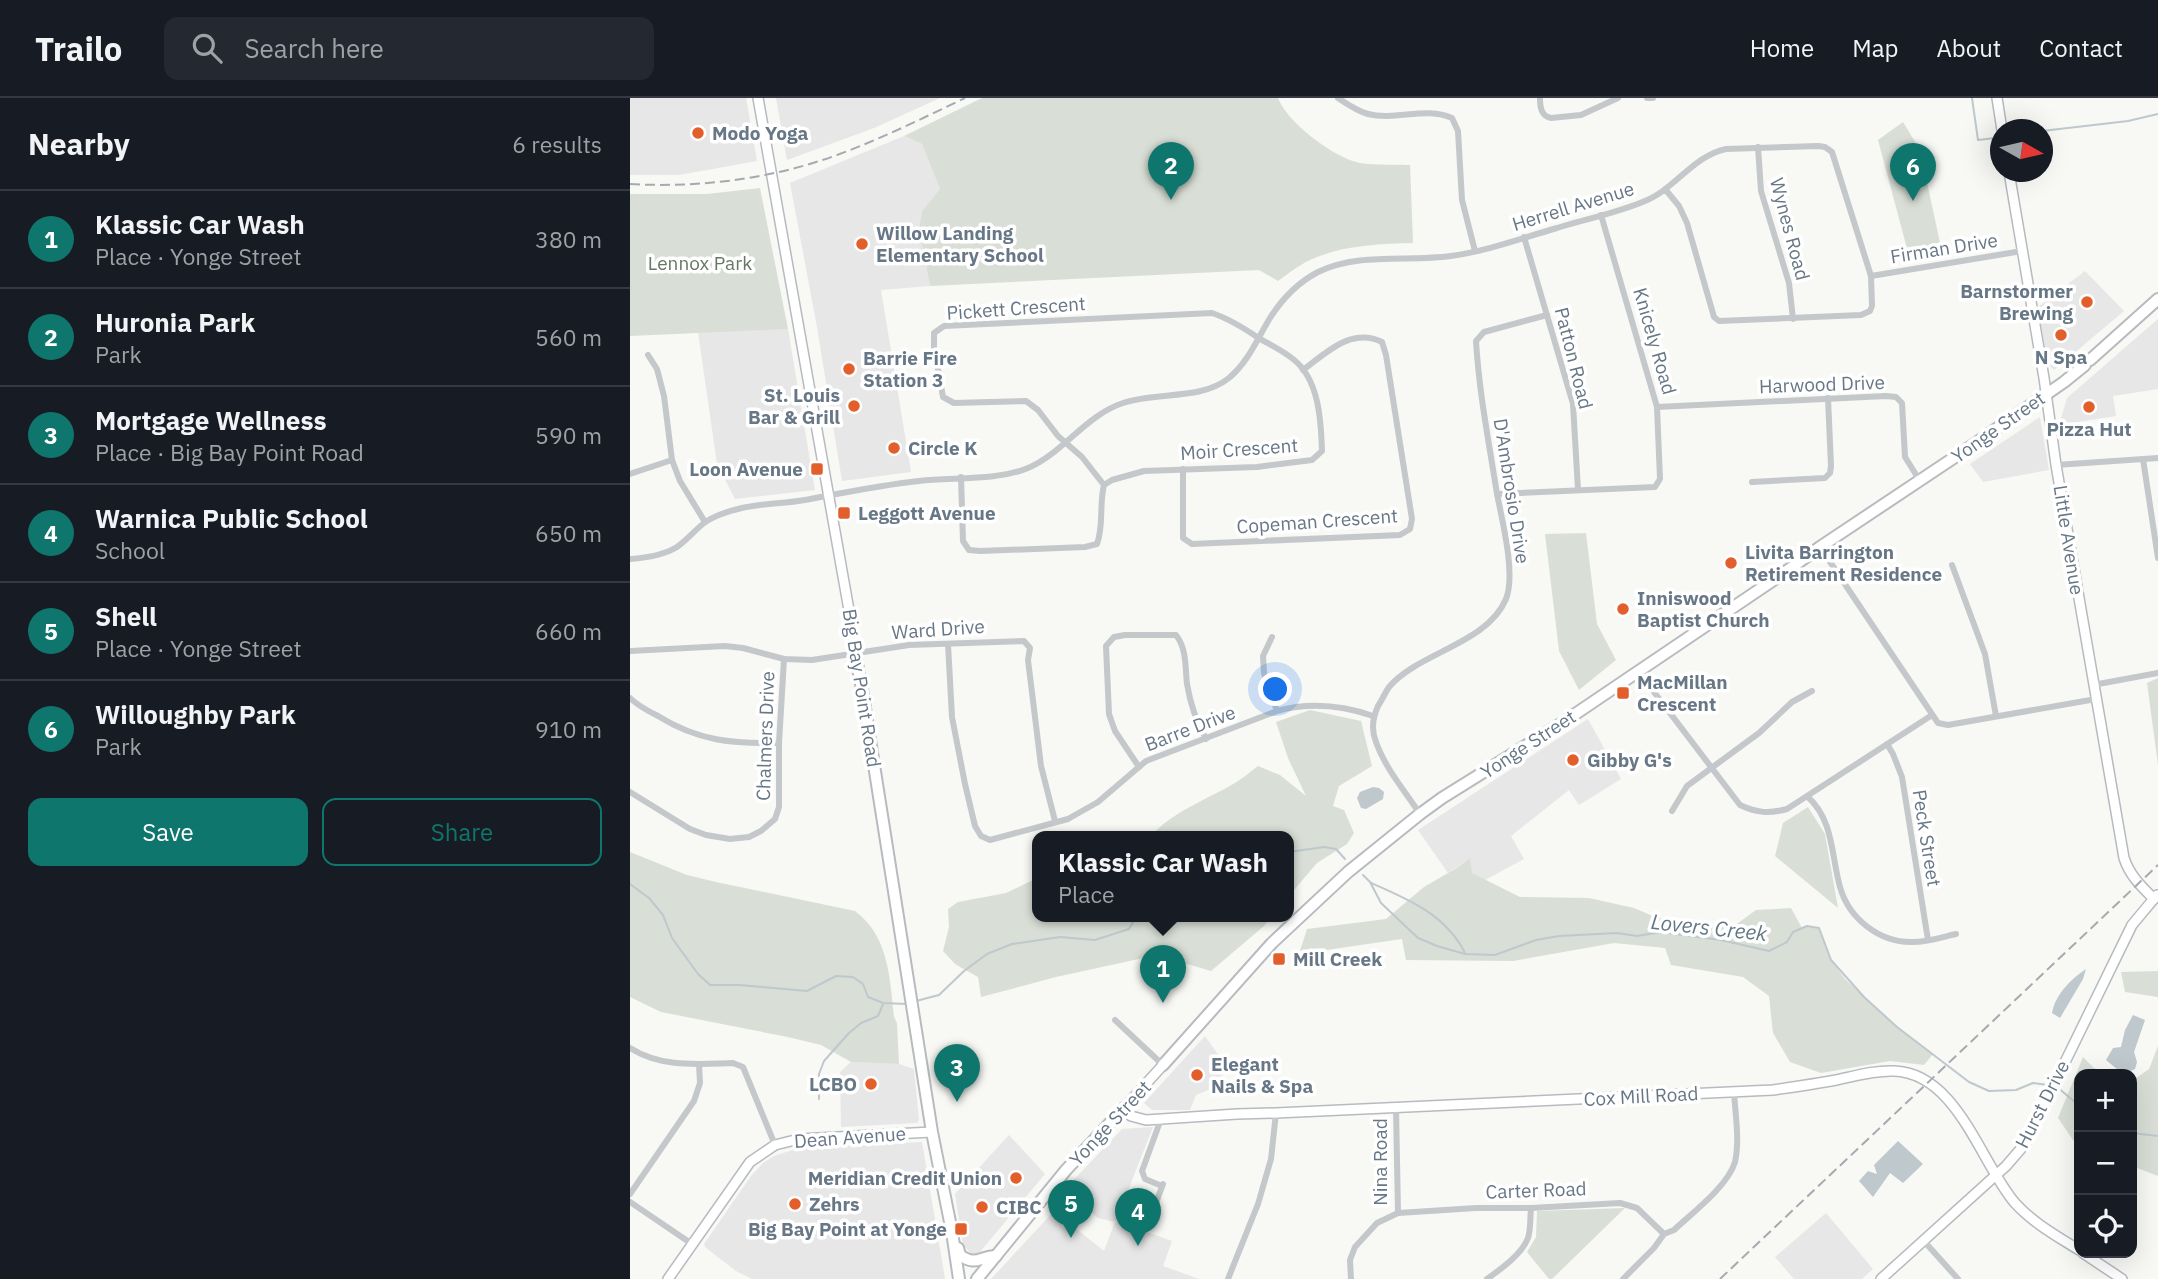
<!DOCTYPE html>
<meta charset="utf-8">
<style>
body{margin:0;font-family:"IBM Plex Sans",sans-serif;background:#242831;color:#f1f3f6}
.controls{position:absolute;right:21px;bottom:21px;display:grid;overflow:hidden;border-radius:14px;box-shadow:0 7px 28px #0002}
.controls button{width:63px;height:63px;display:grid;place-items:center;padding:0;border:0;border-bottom:2px solid #363941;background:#171b24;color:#f1f3f6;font:35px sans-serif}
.compass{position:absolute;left:1360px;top:21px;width:63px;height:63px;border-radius:50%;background:#171b24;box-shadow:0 7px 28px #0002;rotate:98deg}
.you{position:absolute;left:646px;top:592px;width:24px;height:24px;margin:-18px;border:5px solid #fff;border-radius:50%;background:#1a73e8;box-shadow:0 0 0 10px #1a73e833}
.badge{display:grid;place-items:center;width:46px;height:46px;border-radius:50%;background:#0f766e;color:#fff;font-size:23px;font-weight:700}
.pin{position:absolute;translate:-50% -58px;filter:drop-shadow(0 2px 4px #0008)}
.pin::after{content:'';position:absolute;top:37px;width:24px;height:21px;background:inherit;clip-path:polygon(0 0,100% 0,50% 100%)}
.popup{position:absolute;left:402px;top:733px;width:262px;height:91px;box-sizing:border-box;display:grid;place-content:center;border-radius:14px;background:#171b24;filter:drop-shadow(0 2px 5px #0005);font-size:23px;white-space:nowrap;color:#9ea1a6}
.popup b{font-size:26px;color:#f1f3f6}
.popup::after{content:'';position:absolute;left:50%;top:100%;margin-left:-14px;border:14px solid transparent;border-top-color:#171b24}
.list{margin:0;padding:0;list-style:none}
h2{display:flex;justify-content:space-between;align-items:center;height:91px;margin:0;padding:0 28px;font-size:30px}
h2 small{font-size:23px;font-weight:400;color:#9ea1a6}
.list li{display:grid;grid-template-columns:46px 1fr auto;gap:21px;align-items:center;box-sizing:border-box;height:98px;padding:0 28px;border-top:2px solid #363941}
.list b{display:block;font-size:26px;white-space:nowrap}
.list p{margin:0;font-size:23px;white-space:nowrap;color:#9ea1a6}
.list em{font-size:23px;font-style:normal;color:#9ea1a6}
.actions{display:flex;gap:14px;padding:21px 28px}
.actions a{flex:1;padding:16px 0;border:2px solid #0f766e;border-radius:14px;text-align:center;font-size:24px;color:#0f766e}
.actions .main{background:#0f766e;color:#fff}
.icon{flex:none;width:38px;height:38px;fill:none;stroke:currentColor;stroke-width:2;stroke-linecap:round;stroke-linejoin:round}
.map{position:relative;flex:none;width:1528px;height:1181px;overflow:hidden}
header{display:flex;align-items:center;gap:42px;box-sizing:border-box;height:98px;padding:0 35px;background:#171b24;border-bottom:2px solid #363941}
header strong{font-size:33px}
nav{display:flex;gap:38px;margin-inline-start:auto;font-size:24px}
.search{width:490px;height:63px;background:#242831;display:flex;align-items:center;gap:18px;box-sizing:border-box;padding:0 24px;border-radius:14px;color:#9ea1a6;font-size:26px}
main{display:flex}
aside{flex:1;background:#171b24}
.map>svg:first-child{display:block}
.built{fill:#e6e7e6}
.green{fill:#d9dfd6}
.water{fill:#bec8cd}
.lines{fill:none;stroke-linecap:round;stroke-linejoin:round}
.stream{stroke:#bec8cd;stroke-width:2}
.secondary-casing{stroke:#b6bbc0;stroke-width:12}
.primary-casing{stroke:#b7bbbf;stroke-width:14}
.street{stroke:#c4c8cb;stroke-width:6}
.secondary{stroke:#fff;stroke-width:9}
.primary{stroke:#fff;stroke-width:10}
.rail{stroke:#a4aab0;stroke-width:2;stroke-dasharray:10 5;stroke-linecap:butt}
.poi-dot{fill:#e25e2b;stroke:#fff;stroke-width:2.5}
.labels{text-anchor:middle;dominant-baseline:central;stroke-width:7;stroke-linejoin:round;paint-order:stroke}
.poi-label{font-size:19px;font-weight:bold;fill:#677786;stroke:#fff;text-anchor:start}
.street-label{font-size:19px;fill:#677786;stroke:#fff}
.park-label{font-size:19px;fill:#667862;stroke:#fff}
.water-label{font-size:21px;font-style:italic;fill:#637882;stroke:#fff}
</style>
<header>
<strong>Trailo</strong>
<div class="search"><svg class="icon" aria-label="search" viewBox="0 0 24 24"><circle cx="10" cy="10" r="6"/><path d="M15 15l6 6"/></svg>Search here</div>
<nav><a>Home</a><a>Map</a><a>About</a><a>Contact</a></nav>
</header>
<main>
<aside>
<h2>Nearby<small>6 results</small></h2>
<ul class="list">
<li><span class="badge">1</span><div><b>Klassic Car Wash</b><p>Place · Yonge Street</p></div><em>380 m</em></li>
<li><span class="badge">2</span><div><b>Huronia Park</b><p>Park</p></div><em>560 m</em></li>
<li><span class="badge">3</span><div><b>Mortgage Wellness</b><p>Place · Big Bay Point Road</p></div><em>590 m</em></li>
<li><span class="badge">4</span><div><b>Warnica Public School</b><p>School</p></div><em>650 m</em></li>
<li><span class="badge">5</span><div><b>Shell</b><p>Place · Yonge Street</p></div><em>660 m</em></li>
<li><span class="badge">6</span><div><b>Willoughby Park</b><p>Park</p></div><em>910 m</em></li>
</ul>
<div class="actions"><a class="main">Save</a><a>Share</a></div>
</aside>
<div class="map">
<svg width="1528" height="1181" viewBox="0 0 1528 1181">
<rect width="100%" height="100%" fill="#f8f8f5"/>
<g class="built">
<path d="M0,0H116L127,63L49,77H0Z"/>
<path d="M146,0H310L244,30L157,62Z"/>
<path d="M274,38L292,46L310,91L292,113L289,131L300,188L251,192L281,374L212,383L187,229L160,85Z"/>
<path d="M1455,173L1494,213L1424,272L1418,266L1408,209Z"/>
<path d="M1528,221V291L1483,298L1486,318L1429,327L1437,300Z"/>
<path d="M158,231L185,392L105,401L87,366L68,234Z"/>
<path d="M1410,319L1419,372L1353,384L1340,366Z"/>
<path d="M958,621L991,681L949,707L939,692L881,738L894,761L855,782L841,775L840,760L818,775L788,732Z"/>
<path d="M575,938L596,968L588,988L566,997L560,1012H522L514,1005Z"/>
<path d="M221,964L269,966L284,971L289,1022L287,1025L211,1029L210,974Z"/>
<path d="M523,1029L486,1123L542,1143L533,1168L569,1181H361L424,1113L474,1153L485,1124L468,1120L434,1092L492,1031Z"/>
<path d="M379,1037L415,1076L350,1154L342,1157L333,1147L325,1096Z"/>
<path d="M292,1044L315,1181H122L106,1173L75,1149L74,1146L121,1078L133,1065L144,1058L169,1050Z"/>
<path d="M1196,1115L1243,1171L1232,1181H1164L1145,1159Z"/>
</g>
<g class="green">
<path d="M352,0H648C657,24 701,57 726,64C741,68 764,66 780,67L783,145C748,146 713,147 680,162C669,167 658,176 648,183L629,172L300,188L289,131L292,113L310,91L292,46L274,38Z"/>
<path d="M1273,24L1290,52L1312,154L1279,158L1248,42Z"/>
<path d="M130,90L158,231L0,238V96H77Z"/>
<path d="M956,435L967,526L986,562L949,592L929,553L915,436Z"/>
<path d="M1528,580V667L1517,585Z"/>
<path d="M680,612L731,623L742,668L709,688L703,708L714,712L724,735L717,746L687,765L659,798V739H520C543,713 576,702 605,685C613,680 620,674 628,668L650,677L676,698L658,660L646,624Z"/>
<path d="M1178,709L1195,736L1208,810L1145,758L1153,725Z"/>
<path d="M0,754L57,777L86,784L225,813C259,838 260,881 264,919L267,925L269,966L221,964L191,947L158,939L31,914L0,899Z"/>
<path d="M840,760L842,775L890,799L959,800L1004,810L1025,819L1065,826L1104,828L1126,812L1161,810L1172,830L1177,828L1189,830L1201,862L1215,881L1267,929L1303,956L1294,967L1260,963L1191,975L1160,964L1143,935L1139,898L1113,879L1041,867L1035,850L984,845L883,863L776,862L772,841L669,856L677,831L756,821L794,789L825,771Z"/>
<path d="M407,780V819H641L634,828L581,873L527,857L426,879L351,899L348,879L325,866L313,853L319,829L318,811L328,804L376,795Z"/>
<path d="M1528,873V899L1495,894L1491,874Z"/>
<path d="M1528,948V1078L1502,1068V983L1519,971Z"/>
<path d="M1453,959L1464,970L1477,976H1449V1045L1443,1042L1428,1020Z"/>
<path d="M995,1110L922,1181H919L897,1154L906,1139L907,1113Z"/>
</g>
<g class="water">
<path d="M743,689L749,690L754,694L753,701L736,711L731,710L727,700L730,694Z"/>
<path d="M1456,871L1453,881L1430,920L1422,915C1425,897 1441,881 1456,871Z"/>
<path d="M1503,917L1515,922L1504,954L1507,964L1505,971L1493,976L1476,962L1483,950L1491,949L1495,932Z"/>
<path d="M1268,1043L1293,1066L1273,1085L1260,1075L1243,1099L1229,1083L1238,1073L1247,1076L1244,1067Z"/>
</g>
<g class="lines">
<g class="stream">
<path d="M1342,0L1348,42L1365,40"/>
<path d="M1412,33L1498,23L1528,16"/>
<path d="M659,754L694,749L706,751L715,761"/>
<path d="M733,777L740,784L751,805L788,840L807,848L835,856L865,857L906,842L929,838L987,835L1007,838L1031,834L1091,842L1139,853L1157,844L1163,834L1177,828L1189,830L1201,862L1234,899L1267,929L1339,984L1359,993L1386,992L1403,985L1418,987"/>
<path d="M741,785C778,801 816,817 835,855"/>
<path d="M0,786L19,800L33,817L42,840L68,876L80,887H110L177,893L206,878L223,879L233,886L238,899L253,905L277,906"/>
<path d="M286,903L309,897L334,873L357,856L382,846L430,839L465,842L499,831L506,819"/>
<path d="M1427,989L1445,1004L1449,1013"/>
<path d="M189,1001V976L194,963L219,935L231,925L248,918L253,906"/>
<path d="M1502,1035L1528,1038"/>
</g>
<g class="secondary-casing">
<g id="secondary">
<path d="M128,0L222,529L225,555"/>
<path d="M1367,0L1372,32"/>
<path d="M1379,74L1414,280L1426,367L1494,760C1500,778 1511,788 1524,801"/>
<path d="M533,967L494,1010L501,1018L516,1022L607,1016L646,1015L1143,992C1164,989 1185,986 1206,982C1225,978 1245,972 1264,973C1327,975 1350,1064 1385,1105C1403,1125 1427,1138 1449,1152"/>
<path d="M1453,1155L1492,1181"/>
<path d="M38,1181L120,1064L145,1047L169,1041L302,1034"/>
<path d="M1251,1181L1376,1068L1395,1046L1502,827L1527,797"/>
</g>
</g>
<g class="primary-casing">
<g id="primary">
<path d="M1460,262L1528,201"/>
<path d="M225,555L232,591L302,1034L322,1134L329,1181"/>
<path d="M533,967L642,845L718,774L790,716L812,700L929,627L1151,477L1190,449L1340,349L1434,284L1455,267"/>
<path d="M328,1150L330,1157C346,1169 350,1158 366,1158"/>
<path d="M347,1181L436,1072L494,1010"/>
</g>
</g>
<g class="street">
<path d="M708,0C717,6 727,13 738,16C766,23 796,8 822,20L828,33L832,102L845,153"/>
<path d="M910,0C910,9 911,18 921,20L951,17L988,0"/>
<path d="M1017,0H1023"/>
<path d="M1128,49L1131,93L1159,185L1163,221"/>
<path d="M894,139L943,306L948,392"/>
<path d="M1241,178L1392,153"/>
<path d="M18,257L27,271L34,298L42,362L50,383L75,424"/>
<path d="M1027,309L1256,298L1266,299L1272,305L1275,359L1290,383"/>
<path d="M1513,361L1528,460"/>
<path d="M1426,367L1528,360"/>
<path d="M553,371V440L562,446L770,437L780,431L782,421L756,257L752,244C722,229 697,254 673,272"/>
<path d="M0,376L42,362"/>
<path d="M331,379L333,443L339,452L350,453L455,449L467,446C474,427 469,407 474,387L452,359L428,338L408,312L396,303L324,305L313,299L304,249V235L314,228L582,215C600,221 614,230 630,241C641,247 653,253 663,261C689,281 691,322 692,353L682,362L627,369L514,373L482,382L474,387"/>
<path d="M1122,384L1195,380L1200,375L1201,368L1198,300"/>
<path d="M867,396L1025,389L1030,381L1027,309L971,117"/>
<path d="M1190,449L1308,625L1318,627L1466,601"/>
<path d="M0,461C15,460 34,457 47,449C57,442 65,432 74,425C82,419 98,413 108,411C129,405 153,406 175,402C212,395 251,387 289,383C323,379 367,383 398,370C433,355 456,317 493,305C527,293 570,303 599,280C619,263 627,241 640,220C652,201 669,184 688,174C728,154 778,164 821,158C857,153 892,140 927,130C956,121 987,115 1015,103C1045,91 1063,58 1096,51L1188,48L1195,49L1202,54L1241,178L1242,208L1240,213L1231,217L1089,223L1084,219L1057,125L1049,108L1035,91"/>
<path d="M1322,467L1355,556L1366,618"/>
<path d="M642,539L633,558L634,575L647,613"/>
<path d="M318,546L322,619L335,686L345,728L351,738L360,742L438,721L468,704L516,663L647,613C680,604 711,607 743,618"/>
<path d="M0,553L95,548L113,550L154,561L182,562L279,547L394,543L400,550L398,562L411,668L425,723"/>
<path d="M1008,573L1110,707C1127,715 1139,716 1157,711L1302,617"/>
<path d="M1463,587L1528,575"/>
<path d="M0,600C8,608 18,613 28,618C68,643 103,646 149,645"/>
<path d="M1257,646L1263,656L1272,679L1298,842"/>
<path d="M509,669L485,633L479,616L476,548L484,539L495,537H546C557,551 555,569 557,586C560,604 567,625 576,641"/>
<path d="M0,694L60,731L76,737L100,741L119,739L131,733L145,721L149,709V645L154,561"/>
<path d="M1178,699C1204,723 1201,757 1210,789C1219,821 1250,845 1283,844C1298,844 1312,839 1326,836"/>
<path d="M1042,713L1057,688L1129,635L1162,604L1182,593"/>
<path d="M790,716C775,693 755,670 746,644C741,632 743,619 748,608C752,602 755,595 759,589C789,554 857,546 876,501C886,476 872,422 867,396C859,345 849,294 846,243L854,234L917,217"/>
<path d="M485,922L533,967"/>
<path d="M0,950C32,970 67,966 103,965L113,969L145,1047"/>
<path d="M766,1009L768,1115"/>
<path d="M531,1021L512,1073L515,1081L532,1088"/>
<path d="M0,1096L64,1003L70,985L69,966"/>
<path d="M0,1104L62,1146"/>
<path d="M524,1110L533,1086"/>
<path d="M1293,1142L1328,1181"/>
<path d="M598,1181L628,1106L641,1061L646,1015"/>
<path d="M721,1181L720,1162L725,1149L747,1125L768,1115L846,1110H901L990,1105L1007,1110L1034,1136"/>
<path d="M857,1181C871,1171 892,1156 898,1140C901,1131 900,1119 901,1110"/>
<path d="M993,1181L1024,1150L1034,1136L1044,1132C1062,1115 1098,1088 1105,1064C1110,1042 1105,1015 1104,993"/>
</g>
<use href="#secondary" class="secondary"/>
<use href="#primary" class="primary"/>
<g class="rail">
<path d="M0,86C70,90 141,81 207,57C251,41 293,20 335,0"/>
<path d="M1090,1181L1528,767"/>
</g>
</g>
<g class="poi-dot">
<circle cx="68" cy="35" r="7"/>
<circle cx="232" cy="146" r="7"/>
<circle cx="1457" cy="204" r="7"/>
<circle cx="1431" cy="237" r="7"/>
<circle cx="219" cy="271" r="7"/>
<circle cx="224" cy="308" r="7"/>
<circle cx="1459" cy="309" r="7"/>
<circle cx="264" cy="350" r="7"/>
<rect x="180" y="364" width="14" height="14" rx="3.5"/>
<rect x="207" y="408" width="14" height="14" rx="3.5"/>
<circle cx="1101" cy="465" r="7"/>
<circle cx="993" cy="511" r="7"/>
<rect x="986" y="588" width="14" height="14" rx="3.5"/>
<circle cx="943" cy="662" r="7"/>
<rect x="642" y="854" width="14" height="14" rx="3.5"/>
<circle cx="567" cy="977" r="7"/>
<circle cx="241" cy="986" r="7"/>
<circle cx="386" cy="1080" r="7"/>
<circle cx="165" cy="1106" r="7"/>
<circle cx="352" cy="1109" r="7"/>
<rect x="324" y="1124" width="14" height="14" rx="3.5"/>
</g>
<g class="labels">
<g class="poi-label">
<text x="82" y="35">Modo Yoga</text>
<text x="246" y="135">Willow Landing<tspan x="246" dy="22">Elementary School</tspan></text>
<text x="1443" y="193" text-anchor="end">Barnstormer<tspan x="1443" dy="22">Brewing</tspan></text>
<text x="1431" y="259" text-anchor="middle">N Spa</text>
<text x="233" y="260">Barrie Fire<tspan x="233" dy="22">Station 3</tspan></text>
<text x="210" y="297" text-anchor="end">St. Louis<tspan x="210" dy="22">Bar &amp; Grill</tspan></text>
<text x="1459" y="331" text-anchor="middle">Pizza Hut</text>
<text x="278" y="350">Circle K</text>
<text x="173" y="371" text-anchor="end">Loon Avenue</text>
<text x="228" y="415">Leggott Avenue</text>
<text x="1115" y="454">Livita Barrington<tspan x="1115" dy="22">Retirement Residence</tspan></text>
<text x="1007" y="500">Inniswood<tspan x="1007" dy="22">Baptist Church</tspan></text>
<text x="1007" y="584">MacMillan<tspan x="1007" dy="22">Crescent</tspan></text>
<text x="957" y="662">Gibby G's</text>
<text x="663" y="861">Mill Creek</text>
<text x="581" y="966">Elegant<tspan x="581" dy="22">Nails &amp; Spa</tspan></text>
<text x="227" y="986" text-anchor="end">LCBO</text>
<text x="372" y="1080" text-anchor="end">Meridian Credit Union</text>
<text x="179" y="1106">Zehrs</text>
<text x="366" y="1109">CIBC</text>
<text x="317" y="1131" text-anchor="end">Big Bay Point at Yonge</text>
</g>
<g class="street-label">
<text transform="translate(943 108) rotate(-17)">Herrell Avenue</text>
<text transform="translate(1160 131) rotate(75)">Wynes Road</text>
<text transform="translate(1314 150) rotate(-9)">Firman Drive</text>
<text transform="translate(386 210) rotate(-4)">Pickett Crescent</text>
<text transform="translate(1025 243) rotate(74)">Knicely Road</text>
<text transform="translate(944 260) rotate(76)">Patton Road</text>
<text transform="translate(1192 286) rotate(-2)">Harwood Drive</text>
<text transform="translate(1368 329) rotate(-35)">Yonge Street</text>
<text transform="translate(609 351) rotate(-4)">Moir Crescent</text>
<text transform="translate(882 393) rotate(81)">D'Ambrosio Drive</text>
<text transform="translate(687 423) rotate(-4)">Copeman Crescent</text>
<text transform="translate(1439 442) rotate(81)">Little Avenue</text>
<text transform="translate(308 531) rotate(-4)">Ward Drive</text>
<text transform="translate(232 590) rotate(81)">Big Bay Point Road</text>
<text transform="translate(560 630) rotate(-21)">Barre Drive</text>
<text transform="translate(135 638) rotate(-88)">Chalmers Drive</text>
<text transform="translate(898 646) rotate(-33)">Yonge Street</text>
<text transform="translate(1297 740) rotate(81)">Peck Street</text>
<text transform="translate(1011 998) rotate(-3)">Cox Mill Road</text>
<text transform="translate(1412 1006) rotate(-63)">Hurst Drive</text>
<text transform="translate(480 1025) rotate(-47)">Yonge Street</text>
<text transform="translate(220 1039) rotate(-4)">Dean Avenue</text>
<text transform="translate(750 1064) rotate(-90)">Nina Road</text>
<text transform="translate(906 1092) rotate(-2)">Carter Road</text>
</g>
<g class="park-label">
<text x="70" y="165">Lennox Park</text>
</g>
<g class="water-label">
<text transform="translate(1079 829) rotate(6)">Lovers Creek</text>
</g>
</g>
</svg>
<div class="controls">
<button>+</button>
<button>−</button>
<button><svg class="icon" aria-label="locate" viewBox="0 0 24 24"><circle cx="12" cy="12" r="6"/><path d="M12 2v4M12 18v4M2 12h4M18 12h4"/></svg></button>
</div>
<svg class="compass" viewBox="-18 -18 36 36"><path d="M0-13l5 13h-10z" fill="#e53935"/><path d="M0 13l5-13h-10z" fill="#9ea1a6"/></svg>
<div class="you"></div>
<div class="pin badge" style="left:533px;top:905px">1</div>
<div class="popup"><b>Klassic Car Wash</b>Place</div>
<div class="pin badge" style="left:541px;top:102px">2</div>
<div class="pin badge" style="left:327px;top:1004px">3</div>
<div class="pin badge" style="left:508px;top:1148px">4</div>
<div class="pin badge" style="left:441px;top:1140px">5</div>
<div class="pin badge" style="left:1283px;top:103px">6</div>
</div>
</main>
